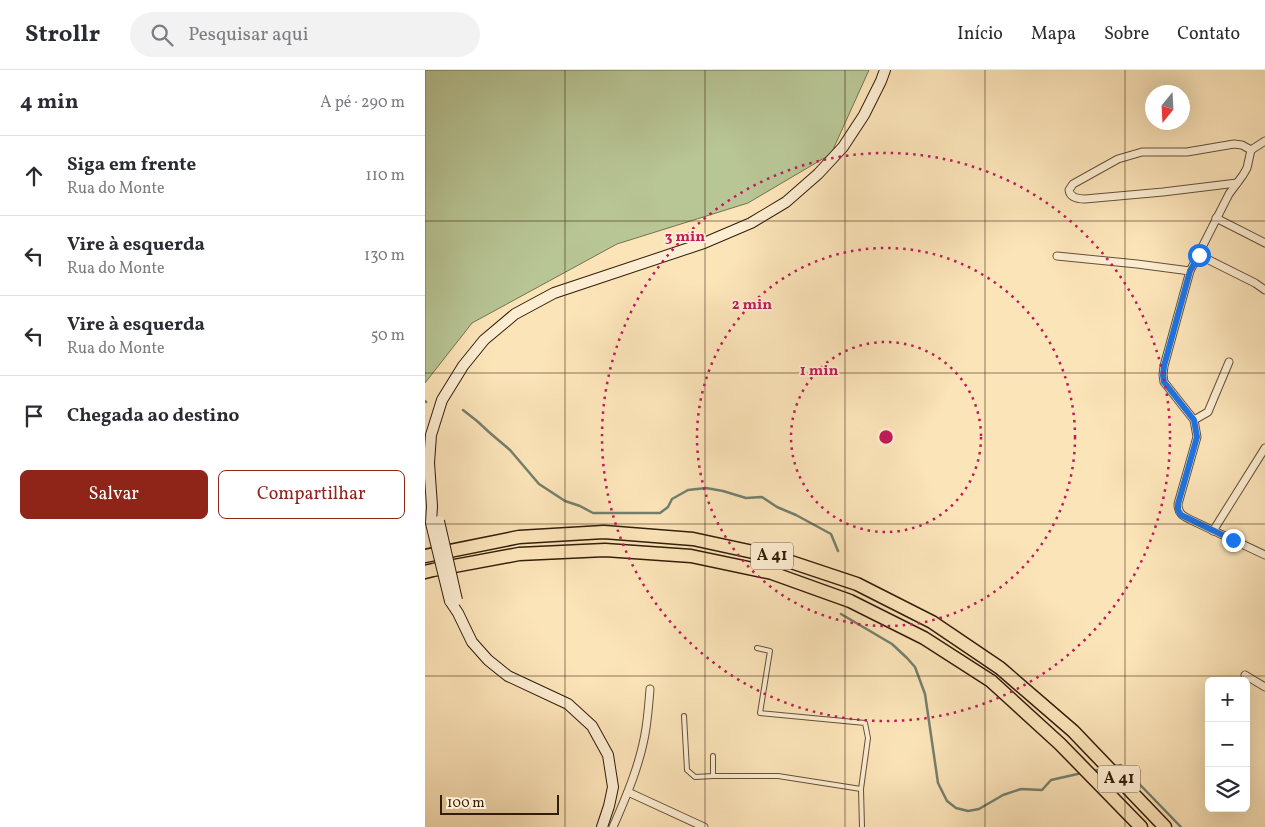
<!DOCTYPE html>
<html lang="pt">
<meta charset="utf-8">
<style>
body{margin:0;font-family:Vollkorn,serif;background:#f2f2f3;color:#2b2b33}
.controls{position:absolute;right:15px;bottom:15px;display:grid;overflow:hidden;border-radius:8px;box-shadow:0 5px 20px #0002}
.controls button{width:45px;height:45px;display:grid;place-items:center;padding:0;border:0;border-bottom:1px solid #e1e1e2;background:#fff;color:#2b2b33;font:25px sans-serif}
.compass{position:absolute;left:720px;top:15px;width:45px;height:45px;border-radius:50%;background:#fff;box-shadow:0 5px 20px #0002;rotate:198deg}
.scale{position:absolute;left:15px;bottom:12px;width:119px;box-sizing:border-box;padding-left:5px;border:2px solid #321e09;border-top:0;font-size:14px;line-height:18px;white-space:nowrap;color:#321e09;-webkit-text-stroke:4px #fdedd2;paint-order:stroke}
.stop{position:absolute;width:15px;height:15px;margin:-11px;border:4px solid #1a73e8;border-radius:50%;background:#fff}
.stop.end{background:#1a73e8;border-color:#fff;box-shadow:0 1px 5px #0008}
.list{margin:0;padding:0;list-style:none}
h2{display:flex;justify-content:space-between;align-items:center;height:65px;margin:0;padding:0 20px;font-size:21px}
h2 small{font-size:16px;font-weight:400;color:#7c7c81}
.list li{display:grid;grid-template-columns:32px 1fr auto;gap:15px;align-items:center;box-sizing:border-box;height:80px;padding:0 20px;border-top:1px solid #e1e1e2}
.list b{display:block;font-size:19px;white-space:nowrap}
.list p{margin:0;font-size:16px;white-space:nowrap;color:#7c7c81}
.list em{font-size:16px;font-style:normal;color:#7c7c81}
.actions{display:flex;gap:10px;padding:15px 20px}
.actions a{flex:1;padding:11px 0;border:1px solid #8f2418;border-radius:8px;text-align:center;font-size:18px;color:#8f2418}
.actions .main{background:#8f2418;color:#fff}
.icon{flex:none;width:28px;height:28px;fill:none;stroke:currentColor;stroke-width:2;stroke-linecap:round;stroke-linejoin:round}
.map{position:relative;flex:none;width:840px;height:757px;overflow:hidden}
header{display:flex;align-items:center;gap:30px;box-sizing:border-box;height:70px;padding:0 25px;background:#fff;border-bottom:1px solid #e1e1e2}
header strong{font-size:24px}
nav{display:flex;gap:28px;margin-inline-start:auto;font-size:18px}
.search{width:350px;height:45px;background:#f2f2f3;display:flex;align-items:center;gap:12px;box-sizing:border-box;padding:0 18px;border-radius:28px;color:#7c7c81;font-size:19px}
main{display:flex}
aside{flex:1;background:#fff}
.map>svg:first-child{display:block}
.green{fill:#b8c595;stroke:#75724f}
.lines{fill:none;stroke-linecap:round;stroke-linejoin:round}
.stream{stroke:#737f6d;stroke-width:2.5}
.lane-casing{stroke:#645035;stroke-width:6}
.street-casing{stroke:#645035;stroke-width:9}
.secondary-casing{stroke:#321e09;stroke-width:12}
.highway-casing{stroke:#321e09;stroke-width:15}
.lane{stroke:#fdedd2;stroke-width:4}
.street{stroke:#fdedd2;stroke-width:7}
.secondary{stroke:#fdedd2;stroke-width:10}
.highway{stroke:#fce4b9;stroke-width:12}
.secondary-bridge-casing{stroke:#321e09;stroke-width:12;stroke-linecap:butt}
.secondary-bridge{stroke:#fdedd2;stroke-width:10}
.route{stroke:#1a73e8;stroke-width:6}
.grid{fill:none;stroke:#321e09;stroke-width:1;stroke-opacity:0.55}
.ring{fill:none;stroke:#c2185b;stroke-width:2.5;stroke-dasharray:2.5 5}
.labels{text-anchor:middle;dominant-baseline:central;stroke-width:4;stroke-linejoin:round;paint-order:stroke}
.shield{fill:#fdedd2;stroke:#6f5c45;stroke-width:1}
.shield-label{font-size:16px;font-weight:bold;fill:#321e09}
.centre{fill:#c2185b;stroke:#fdedd2;stroke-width:2.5}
.ring-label{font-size:15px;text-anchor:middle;font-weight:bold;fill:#c2185b;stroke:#fdedd2;stroke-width:4;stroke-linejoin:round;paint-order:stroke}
</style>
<header>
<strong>Strollr</strong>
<div class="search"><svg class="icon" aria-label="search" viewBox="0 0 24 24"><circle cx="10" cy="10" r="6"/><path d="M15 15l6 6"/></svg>Pesquisar aqui</div>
<nav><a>Início</a><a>Mapa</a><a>Sobre</a><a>Contato</a></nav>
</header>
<main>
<aside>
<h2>4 min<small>A pé · 290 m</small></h2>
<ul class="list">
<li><svg class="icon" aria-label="ahead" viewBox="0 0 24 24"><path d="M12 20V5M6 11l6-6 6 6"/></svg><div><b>Siga em frente</b><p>Rua do Monte</p></div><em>110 m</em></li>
<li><svg class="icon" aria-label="left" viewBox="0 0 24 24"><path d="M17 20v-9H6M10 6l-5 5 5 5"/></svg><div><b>Vire à esquerda</b><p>Rua do Monte</p></div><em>130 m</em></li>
<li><svg class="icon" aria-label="left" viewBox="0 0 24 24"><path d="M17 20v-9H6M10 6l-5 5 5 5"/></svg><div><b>Vire à esquerda</b><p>Rua do Monte</p></div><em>50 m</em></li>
<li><svg class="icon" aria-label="arrive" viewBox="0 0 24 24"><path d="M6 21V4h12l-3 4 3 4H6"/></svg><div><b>Chegada ao destino</b></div></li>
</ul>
<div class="actions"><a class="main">Salvar</a><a>Compartilhar</a></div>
</aside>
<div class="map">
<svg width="840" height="757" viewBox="0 0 840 757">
<rect width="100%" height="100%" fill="#fce4b9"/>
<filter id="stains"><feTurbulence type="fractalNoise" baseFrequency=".004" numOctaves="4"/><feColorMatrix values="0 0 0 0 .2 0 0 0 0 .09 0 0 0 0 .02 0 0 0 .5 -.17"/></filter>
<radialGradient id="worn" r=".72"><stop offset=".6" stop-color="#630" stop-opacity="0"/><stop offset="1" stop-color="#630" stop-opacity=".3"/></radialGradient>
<path class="green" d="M0,0H444L406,84L323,133L192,174L47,253L0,313Z"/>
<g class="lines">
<g class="stream">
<path d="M0,331L1,332"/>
<path d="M38,340L52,351L65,363L85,380L114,414L140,431L155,436L168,443H235L243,437L247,429L263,420L281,418L298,421L321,428L337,427L352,437L371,445L406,464L413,481"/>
<path d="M416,544L467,574L482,588L490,597L500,624L513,713L522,731L531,738L543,741L554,739L578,725L596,719L617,720L626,710L657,703"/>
<path d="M689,696L696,695L756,757"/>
<path d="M667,701L679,699"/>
</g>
<g class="lane-casing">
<g id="lane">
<path d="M332,578L345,581L335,643L440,653L443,668L436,719L437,757"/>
<path d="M259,646L262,700L270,707L288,706"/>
<path d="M288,686V706H353L436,719"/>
</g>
</g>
<g class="street-casing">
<g id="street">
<path d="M826,80L822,98L818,105L804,124L765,201L739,296L738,305L739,312L769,350L772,367L753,434C753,444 758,446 766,450L840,485"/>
<path d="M826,80L840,71"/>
<path d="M812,113L738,122L660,129C653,129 645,128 644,120L648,114L693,89L717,82H762L809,74L817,75L826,80"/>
<path d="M791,148L840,173"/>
<path d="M774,185L830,213L840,220"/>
<path d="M632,186L712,194L765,201"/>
<path d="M769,350L783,342L788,330L804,292"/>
<path d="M788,461L840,378"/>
<path d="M820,605L840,617"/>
<path d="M203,722L279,757"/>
<path d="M188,757C202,725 216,692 221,658C223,645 224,632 225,619"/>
</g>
</g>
<g class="secondary-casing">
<g id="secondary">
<path d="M6,453L7,436L4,393L6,365L17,330L38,296L59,270L90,244L129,223L279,173L326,153L361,132L393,104L418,77L439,45L456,11L460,0"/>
<path d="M25,531L33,543L47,572L63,590L83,606L143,634L167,656L183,685L188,717L184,736L177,757"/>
</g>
</g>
<g class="highway-casing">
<g id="highway">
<path d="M0,486L94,467L179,462L268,469L351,487L432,514L507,552L575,598L648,661L740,757"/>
<path d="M0,502L8,500L94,484L180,480L266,486L347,503L425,531L499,568L566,611L635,674L716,757"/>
</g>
</g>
<use href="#lane" class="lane"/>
<use href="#street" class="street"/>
<use href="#secondary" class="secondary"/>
<use href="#highway" class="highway"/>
<g class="secondary-bridge-casing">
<g id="secondary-bridge">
<path d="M14,451L32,530"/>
<path d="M6,453L25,531"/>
</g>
</g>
<use href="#secondary-bridge" class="secondary-bridge"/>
</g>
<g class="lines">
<path class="route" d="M774,185L765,201L739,296L738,305L739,312L769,350L772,367L753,434V440L756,445L808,470"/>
</g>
<path class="grid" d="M140,0V757M280,0V757M420,0V757M560,0V757M700,0V757M0,151H840M0,303H840M0,454H840M0,606H840"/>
<g class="ring">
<circle cx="461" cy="367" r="95"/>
<circle cx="461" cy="367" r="189"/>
<circle cx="461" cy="367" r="284"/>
</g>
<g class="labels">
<g class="shield">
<rect x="326" y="472.5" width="42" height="27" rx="4"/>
<rect x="673" y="695.5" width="42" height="27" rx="4"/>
</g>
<g class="shield-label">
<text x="347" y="486">A 41</text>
<text x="694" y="709">A 41</text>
</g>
</g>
<circle cx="461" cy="367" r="8" class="centre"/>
<g class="ring-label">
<text x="260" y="171">3 min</text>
<text x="327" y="239">2 min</text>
<text x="394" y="305">1 min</text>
</g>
<rect width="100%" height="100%" filter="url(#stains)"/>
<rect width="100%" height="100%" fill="url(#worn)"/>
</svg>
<div class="controls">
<button>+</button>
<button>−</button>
<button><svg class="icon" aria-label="layers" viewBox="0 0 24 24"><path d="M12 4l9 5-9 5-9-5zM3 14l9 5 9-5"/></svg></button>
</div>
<svg class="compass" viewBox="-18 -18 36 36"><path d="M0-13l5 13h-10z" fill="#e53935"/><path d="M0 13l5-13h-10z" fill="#7c7c81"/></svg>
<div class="scale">100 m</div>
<div class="stop" style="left:774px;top:185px"></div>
<div class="stop end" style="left:808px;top:470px"></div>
</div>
</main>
